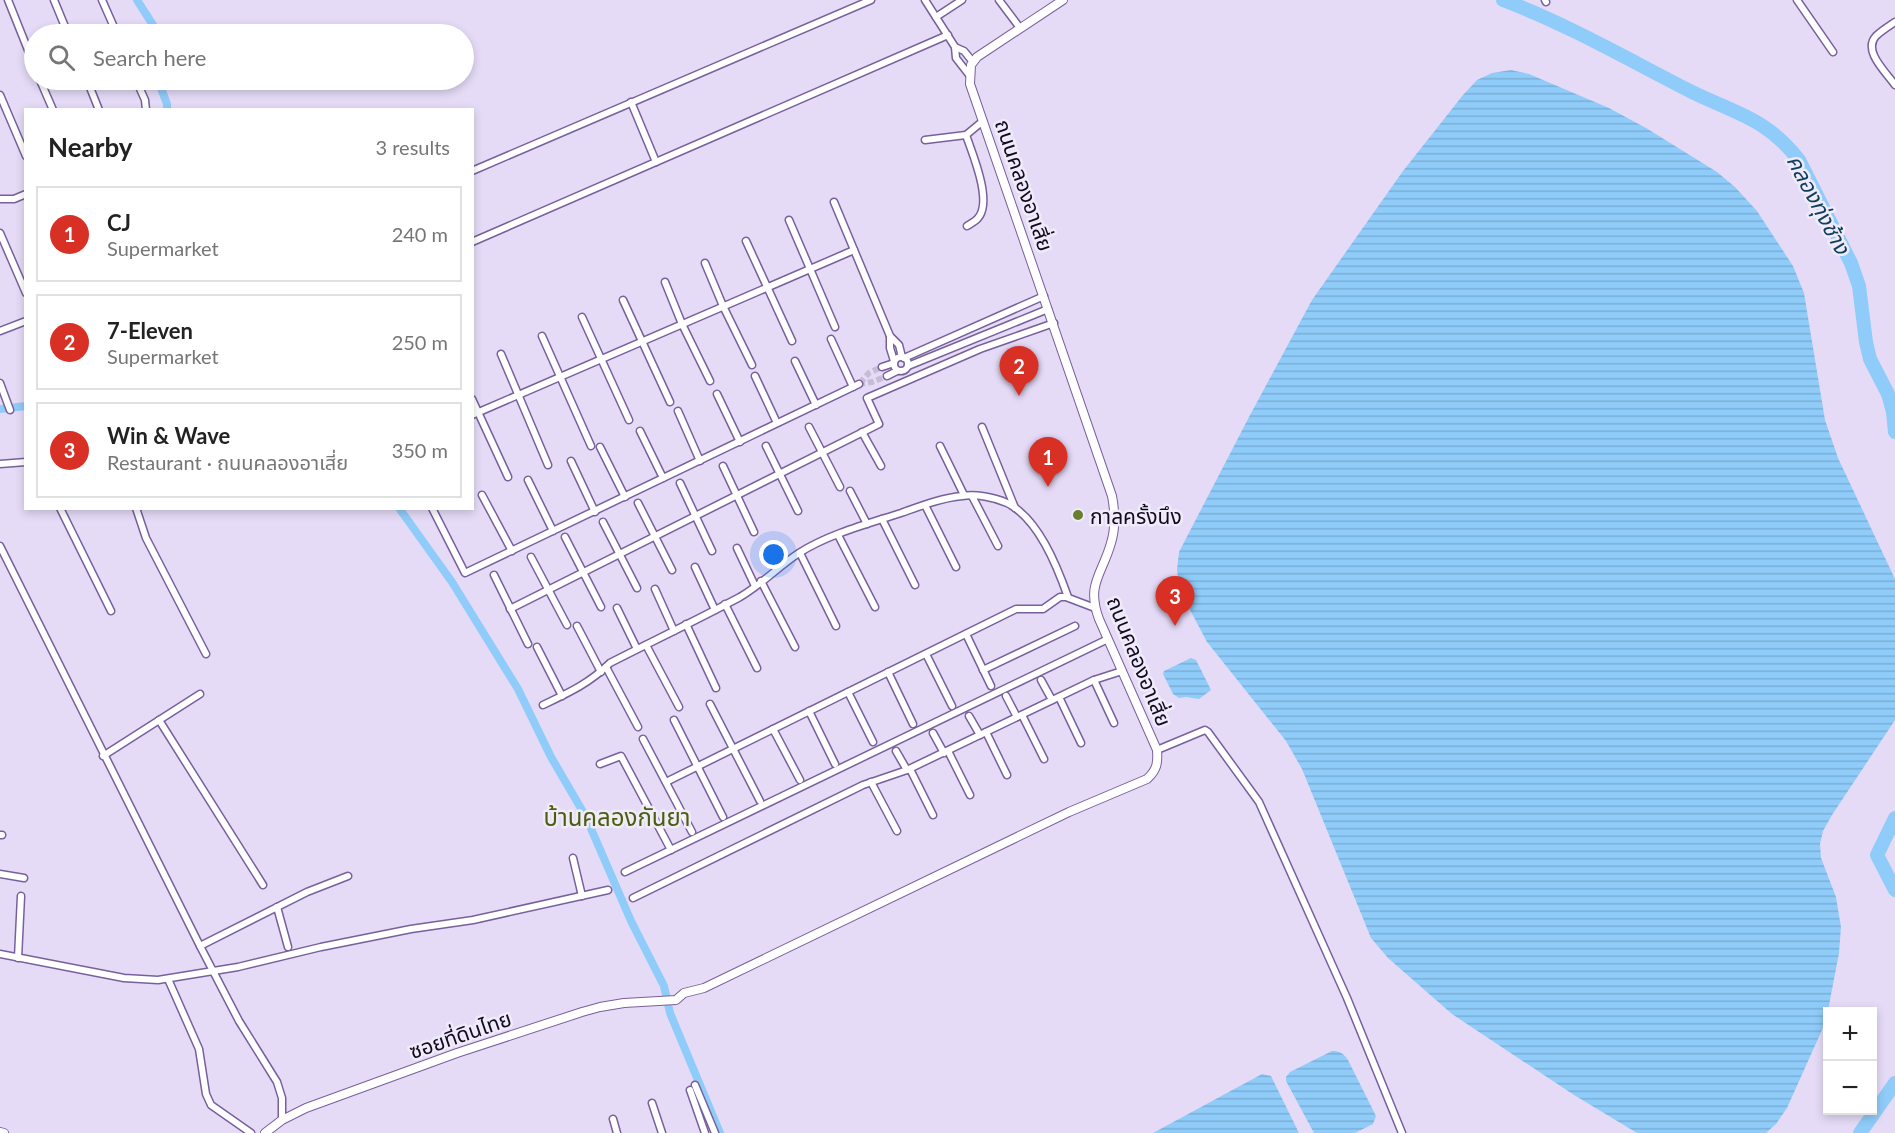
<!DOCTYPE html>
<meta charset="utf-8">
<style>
body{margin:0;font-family:Lato,"Noto Sans Thai",sans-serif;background:#f2f2f2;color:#222}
.controls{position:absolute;right:18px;bottom:18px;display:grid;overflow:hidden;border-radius:0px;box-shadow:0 3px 9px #0003}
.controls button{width:54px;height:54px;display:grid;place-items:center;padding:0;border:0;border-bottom:2px solid #e0e0e0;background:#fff;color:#222;font:30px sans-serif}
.you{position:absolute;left:774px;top:555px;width:21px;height:21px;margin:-15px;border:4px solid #fff;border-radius:50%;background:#1a73e8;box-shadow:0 0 0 9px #1a73e833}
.badge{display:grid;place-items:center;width:39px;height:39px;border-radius:50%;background:#d93025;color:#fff;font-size:20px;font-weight:700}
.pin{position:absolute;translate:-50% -50px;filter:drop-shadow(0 2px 3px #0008)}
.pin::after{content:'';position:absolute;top:32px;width:21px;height:18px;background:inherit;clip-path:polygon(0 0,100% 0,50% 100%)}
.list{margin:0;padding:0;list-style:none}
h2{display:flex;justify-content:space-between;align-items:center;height:78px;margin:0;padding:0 24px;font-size:26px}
h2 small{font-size:20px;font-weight:400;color:#767676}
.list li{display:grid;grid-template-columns:39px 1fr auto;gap:18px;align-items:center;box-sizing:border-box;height:96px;margin:0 12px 12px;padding:0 12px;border:2px solid #e0e0e0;border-radius:0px}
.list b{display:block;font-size:22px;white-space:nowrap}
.list p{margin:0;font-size:20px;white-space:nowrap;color:#767676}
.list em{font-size:20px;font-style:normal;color:#767676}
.icon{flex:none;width:33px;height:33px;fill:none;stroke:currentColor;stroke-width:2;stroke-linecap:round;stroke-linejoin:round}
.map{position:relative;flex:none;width:1895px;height:1133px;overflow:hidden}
.search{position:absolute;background:#fff;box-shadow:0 3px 9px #0003;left:24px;top:24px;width:450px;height:66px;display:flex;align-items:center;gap:15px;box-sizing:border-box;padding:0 21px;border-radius:33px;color:#767676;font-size:22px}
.panel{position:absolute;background:#fff;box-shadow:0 3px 9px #0003;left:24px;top:108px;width:450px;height:402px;border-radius:0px}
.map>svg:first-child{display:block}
.water{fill:url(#water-rules)}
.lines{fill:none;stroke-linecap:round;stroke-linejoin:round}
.canal{stroke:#90ccf9;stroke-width:8}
.river{stroke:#90ccf9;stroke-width:14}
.minor-tunnel{stroke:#c6bcd7;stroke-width:6;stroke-dasharray:6 3;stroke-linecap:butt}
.minor-casing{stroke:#78609c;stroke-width:9}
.tertiary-casing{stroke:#78609c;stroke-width:10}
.minor{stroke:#fff;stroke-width:6}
.tertiary{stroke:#fff;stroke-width:8}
.poi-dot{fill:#6a7e2e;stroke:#f0ebf9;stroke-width:2}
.labels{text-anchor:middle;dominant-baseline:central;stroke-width:5;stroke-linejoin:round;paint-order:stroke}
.street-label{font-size:21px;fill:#130920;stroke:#f0ebf9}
.poi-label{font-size:21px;fill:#130920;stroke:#f0ebf9;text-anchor:start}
.water-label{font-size:22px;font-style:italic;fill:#0f3d5b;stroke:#f0ebf9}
.quarter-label{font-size:24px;fill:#4c5d10;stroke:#f0ebf9}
</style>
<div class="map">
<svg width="1895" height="1133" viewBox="0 0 1895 1133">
<defs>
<pattern id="water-rules" width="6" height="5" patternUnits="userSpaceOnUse" patternTransform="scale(1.5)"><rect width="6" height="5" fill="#90ccf9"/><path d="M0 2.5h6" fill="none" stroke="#7baed5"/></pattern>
</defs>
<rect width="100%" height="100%" fill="#e5dbf7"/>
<g class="water">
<path d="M1511,70L1529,74L1609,108L1646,128L1717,172L1735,187L1757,211L1793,266L1804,293L1825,420L1838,458L1895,579V720L1832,815L1823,831L1820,844L1821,858L1836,897L1841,927L1839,953L1826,1021L1787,1108L1776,1124L1766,1133H1637L1574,1095L1452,1014L1388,958L1371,938L1302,769L1286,741L1207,642L1188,606L1179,584L1177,570L1179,552L1249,417L1312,300L1403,171L1463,95L1477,80L1492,73Z"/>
<path d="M1191,658L1196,660L1211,690L1199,699L1186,697L1179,698L1173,694L1163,674L1164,671Z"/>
<path d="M1332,1051C1340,1051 1343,1053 1348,1060L1376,1116L1373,1124L1355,1133H1314L1286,1081V1077L1290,1072Z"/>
<path d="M1262,1074L1271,1076L1299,1133H1153Z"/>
</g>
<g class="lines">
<g class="canal">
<path d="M137,0L153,25V34"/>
<path d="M158,80L167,104V110"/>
<path d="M0,409L26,406"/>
<path d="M399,508L452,582L518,689L551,757L586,817L631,921L664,986L670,1013L720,1133"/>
</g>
<g class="river">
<path d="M1503,0C1569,25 1629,60 1692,92C1737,114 1766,118 1799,160L1851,263L1859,286L1866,342L1870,359L1888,394L1893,412L1895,432"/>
<path d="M1895,818L1877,855L1895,890"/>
<path d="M1860,1133L1895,1083"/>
</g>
<g class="minor-tunnel">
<path d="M860,383L869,373L882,367"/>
<path d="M859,384L872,382L887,376"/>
</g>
<g class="minor-casing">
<g id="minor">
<path d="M8,0L34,65"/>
<path d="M54,0L68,34"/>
<path d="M102,0L117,34"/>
<path d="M925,0L955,47L956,58L970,76"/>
<path d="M999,0L1020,28"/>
<path d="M1545,0L1546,2"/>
<path d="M1797,0L1833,52"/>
<path d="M936,17L962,0"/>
<path d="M1895,22C1889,26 1881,31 1876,36C1862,51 1887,73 1895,85"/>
<path d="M955,47L964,51L973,62"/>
<path d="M40,80L53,110"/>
<path d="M87,80L99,110"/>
<path d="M136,80L145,100L146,110"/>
<path d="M0,95L26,156"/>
<path d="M631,102L656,162"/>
<path d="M925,140L966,135"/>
<path d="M472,171L871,0"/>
<path d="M0,199H14L26,194"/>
<path d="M834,202L890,336L899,345L902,357"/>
<path d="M789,220L835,327"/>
<path d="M967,226C970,224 976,221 978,218C993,201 972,153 966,135L983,121"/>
<path d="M0,233L26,293"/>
<path d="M746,241L792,341"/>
<path d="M472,242L948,35"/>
<path d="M705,263L723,306L752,365"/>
<path d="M665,282L682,324L710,381"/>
<path d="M623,300L670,402"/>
<path d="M582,317L629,420"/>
<path d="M0,331L26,321"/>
<path d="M542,336L591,446"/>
<path d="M890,336V348L894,361"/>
<path d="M831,339L853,387"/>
<path d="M501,354L548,465"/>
<circle cx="901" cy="364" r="7"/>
<path d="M904,358L1044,296"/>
<path d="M795,361L816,405"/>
<path d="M908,366L1048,309"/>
<path d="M882,367L894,363"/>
<path d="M755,376L777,423"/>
<path d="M887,376L897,371"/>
<path d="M0,383L10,410"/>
<path d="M717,394L740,442"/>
<path d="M472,399L508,477"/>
<path d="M678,411L700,461"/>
<path d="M472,415L854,250"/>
<path d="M809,427L840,487"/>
<path d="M982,427L1015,508"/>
<path d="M640,431L663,478"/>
<path d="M862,432L881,466"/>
<path d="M766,446L798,511"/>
<path d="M940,446L964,495"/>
<path d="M600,447L625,497"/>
<path d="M571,461L595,512"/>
<path d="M0,464L26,462"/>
<path d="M723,466L754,532"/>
<path d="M528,480L553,531"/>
<path d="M680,483L712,551"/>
<path d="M850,491L867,524"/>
<path d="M482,495L512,551"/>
<path d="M972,496L998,546"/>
<path d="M638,503L672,570"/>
<path d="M925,505L956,567"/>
<path d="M60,508L111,611"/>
<path d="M136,508L146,538L206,654"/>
<path d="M432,508L465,573L859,384"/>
<path d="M882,519L915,585"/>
<path d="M603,522L637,588"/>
<path d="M838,535L875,607"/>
<path d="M565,537L601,607"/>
<path d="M0,546L200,946L239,1021L277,1082L282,1098V1120"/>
<path d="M737,548L755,586"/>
<path d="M800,553L836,626"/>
<path d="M531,557L567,625"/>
<path d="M695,567L715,610"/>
<path d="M494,575L528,644"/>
<path d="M761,581L795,647"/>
<path d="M655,589L674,631"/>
<path d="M725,604L757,668"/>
<path d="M617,608L637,649"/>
<path d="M510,609L879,424L867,398L980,349L1054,323"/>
<path d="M686,624L716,688"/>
<path d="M577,626L601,672"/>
<path d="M966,634L991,686"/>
<path d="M646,645L679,707"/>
<path d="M537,647L562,696"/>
<path d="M926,654L952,706"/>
<path d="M606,667L638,727"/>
<path d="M983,670L1075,626"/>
<path d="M888,672L913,724"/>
<path d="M1041,680L1052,700"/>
<path d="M1094,680L1114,723"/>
<path d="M848,692L873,742"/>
<path d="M1006,696L1017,717"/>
<path d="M1059,697L1081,743"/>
<path d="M710,704L760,801"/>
<path d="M543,705C568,693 590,683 610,663C653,641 697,620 740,597C761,585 779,566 799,553C829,534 867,524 901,513C921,506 941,498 962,496C976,494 994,497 1007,503C1038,518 1057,566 1068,597"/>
<path d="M809,711L835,764"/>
<path d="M1022,715L1044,759"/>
<path d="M969,716L980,735"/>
<path d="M159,720L263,885"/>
<path d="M674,720L723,817"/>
<path d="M773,729L800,780"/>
<path d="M986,732L1007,775"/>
<path d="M933,733L944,753"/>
<path d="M643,739L692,832"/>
<path d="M1157,750L1205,730L1208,732L1259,802L1347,998L1402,1133"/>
<path d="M896,751L907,770"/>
<path d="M948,751L970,795"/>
<path d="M103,756L200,694"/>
<path d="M600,764L621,756L671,850"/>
<path d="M910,769L933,815"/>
<path d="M666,782L1016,609H1043L1060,597H1066L1095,608"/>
<path d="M871,782L897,831"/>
<path d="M0,835H2"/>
<path d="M573,858L582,896"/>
<path d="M625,872L1108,639"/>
<path d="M0,874L24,878"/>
<path d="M633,898L863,785L907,770L1094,680L1122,671"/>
<path d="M277,907L288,947"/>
<path d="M200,946L307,892L348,876"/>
<path d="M0,954L124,978L158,980L238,967L321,947L411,929L473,920L608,890"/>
<path d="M18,958L21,896"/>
<path d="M168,979L199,1049L206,1094L211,1105L251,1133"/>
<path d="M695,1085L715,1133"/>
<path d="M690,1090L705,1133"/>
<path d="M652,1103L662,1133"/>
<path d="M613,1119L617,1133"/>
</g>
</g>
<g class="tertiary-casing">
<g id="tertiary">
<path d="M0,1132L4,1133"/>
<path d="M265,1133L282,1120L306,1108L457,1053L582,1012L600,1007L624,1003L676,1000L684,993L704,988L1069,812L1147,779C1157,770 1158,763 1157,750L1099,619C1086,584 1102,575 1111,543C1116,527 1115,512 1112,496L970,84L971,65L977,57L1063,0"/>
</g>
</g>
<use href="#minor" class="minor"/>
<use href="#tertiary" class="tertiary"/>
</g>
<circle class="poi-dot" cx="1078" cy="515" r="6"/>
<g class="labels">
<g class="street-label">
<text transform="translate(1025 185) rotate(71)">ถนนคลองอาเสี่ย</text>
<text transform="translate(1140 661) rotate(68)">ถนนคลองอาเสี่ย</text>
<text transform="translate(460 1034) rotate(-19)">ซอยที่ดินไทย</text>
</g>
<g class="poi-label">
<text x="1090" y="515">กาลครั้งนึง</text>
</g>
<g class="water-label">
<text transform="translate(1819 204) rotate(62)">คลองทุ่งช้าง</text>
</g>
<g class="quarter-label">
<text x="617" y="816">บ้านคลองกันยา</text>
</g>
</g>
</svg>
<div class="controls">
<button>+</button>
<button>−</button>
</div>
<div class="you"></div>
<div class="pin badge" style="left:1048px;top:487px">1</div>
<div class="pin badge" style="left:1019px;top:396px">2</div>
<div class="pin badge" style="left:1175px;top:626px">3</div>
<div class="search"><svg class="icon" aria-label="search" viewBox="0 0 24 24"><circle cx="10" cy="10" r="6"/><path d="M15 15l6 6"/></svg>Search here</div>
<section class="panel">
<h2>Nearby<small>3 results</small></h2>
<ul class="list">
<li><span class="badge">1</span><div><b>CJ</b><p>Supermarket</p></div><em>240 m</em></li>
<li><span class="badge">2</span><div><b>7-Eleven</b><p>Supermarket</p></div><em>250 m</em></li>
<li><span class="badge">3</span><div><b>Win &amp; Wave</b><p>Restaurant · ถนนคลองอาเสี่ย</p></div><em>350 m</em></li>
</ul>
</section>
</div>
